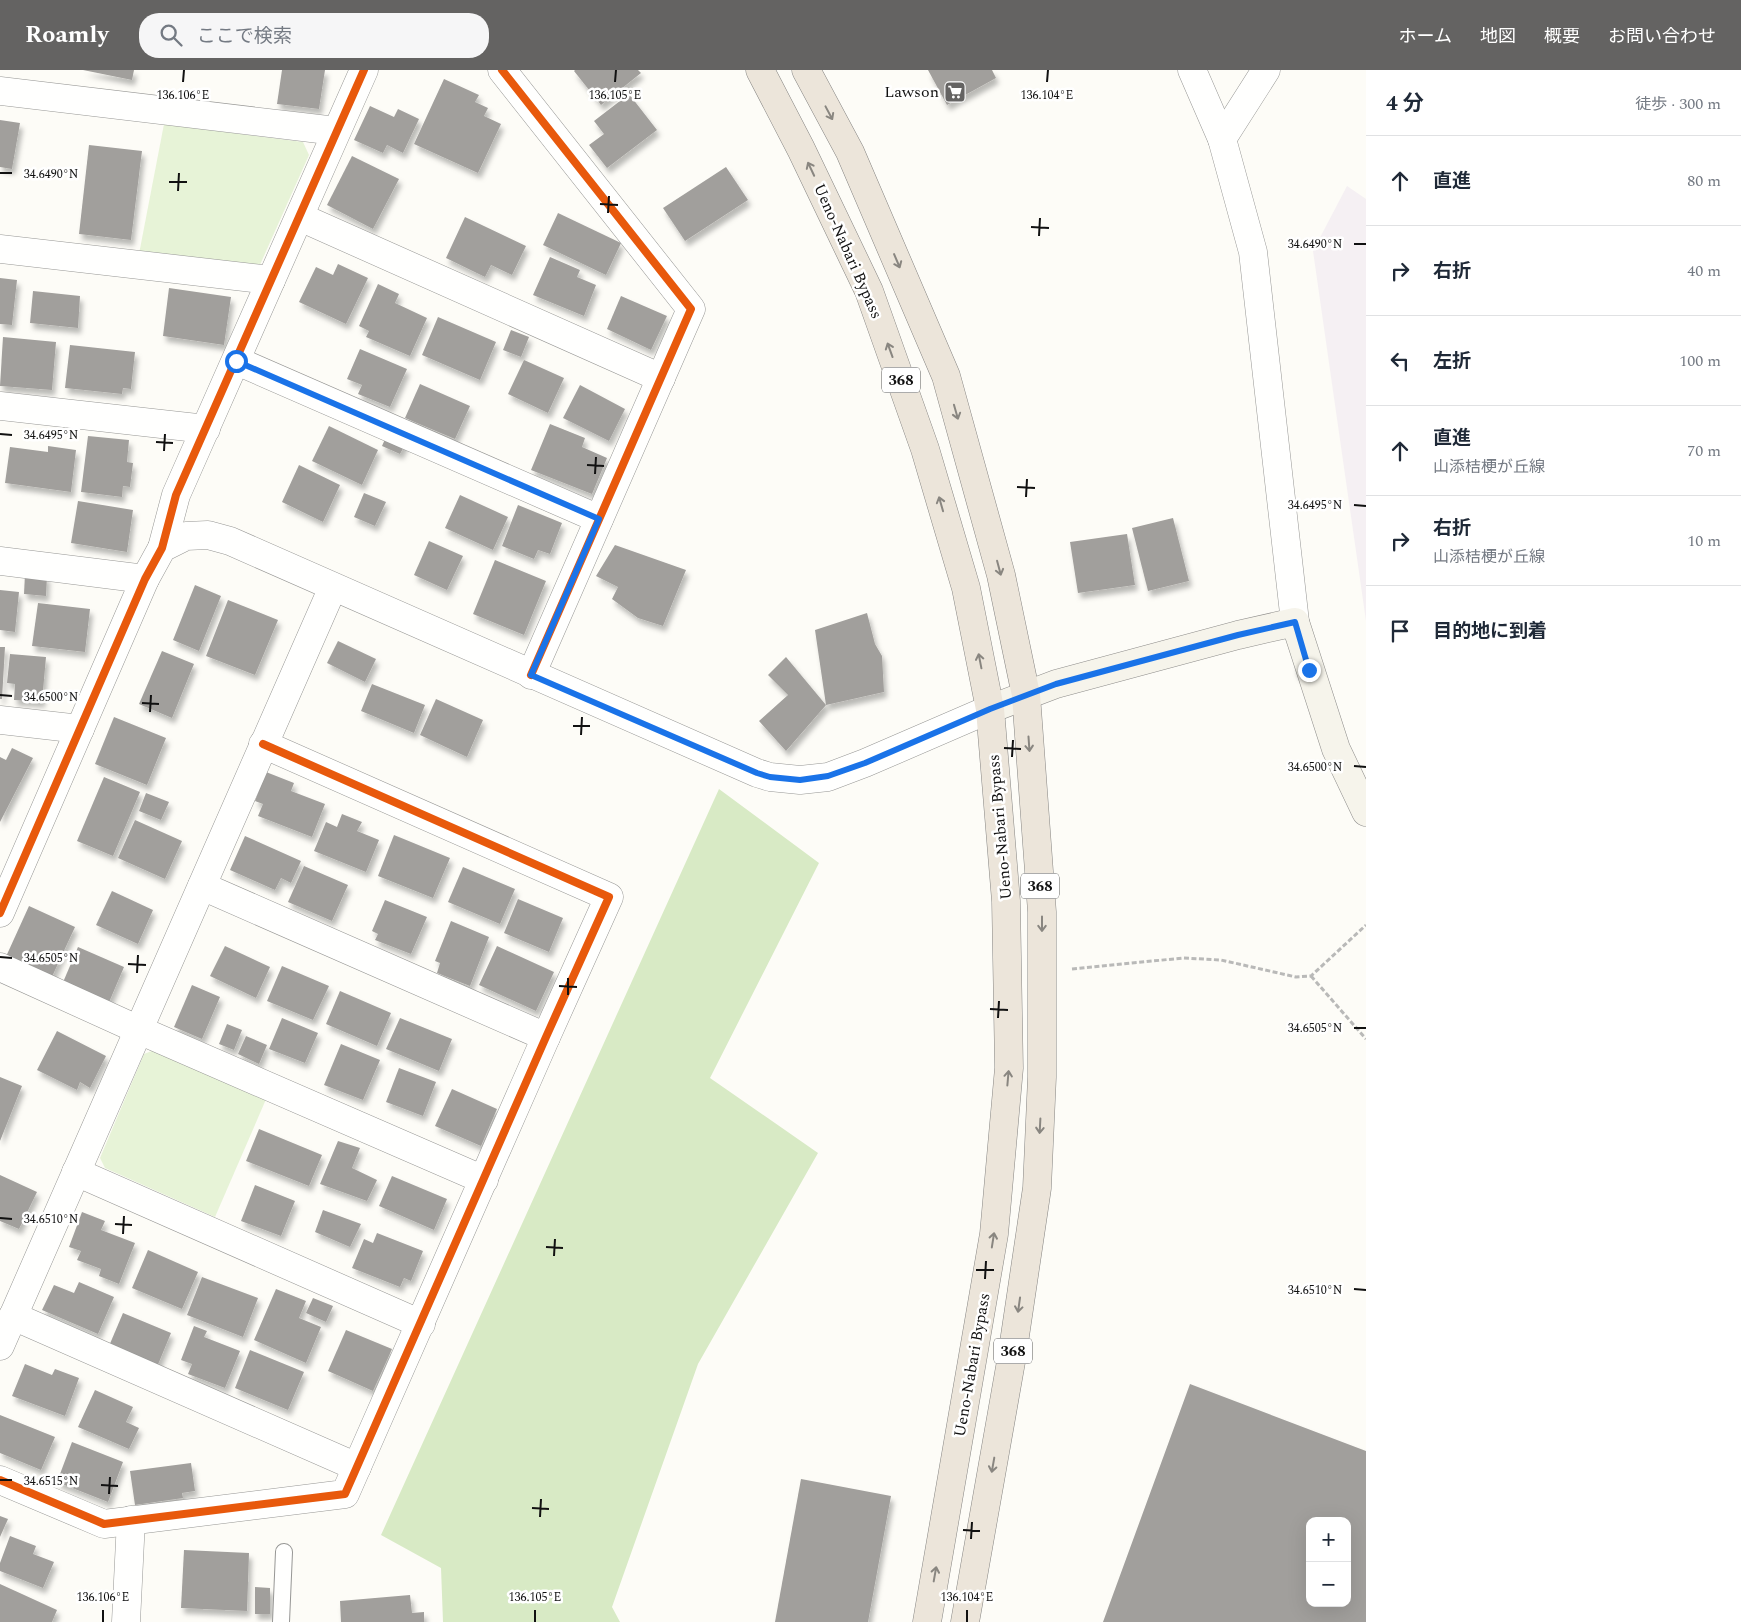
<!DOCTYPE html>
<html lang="ja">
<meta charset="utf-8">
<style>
body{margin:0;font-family:Spectral,"Noto Sans JP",serif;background:#f6f6f7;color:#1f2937}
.controls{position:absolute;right:15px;bottom:15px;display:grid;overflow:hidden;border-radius:10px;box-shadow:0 5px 20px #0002}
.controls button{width:45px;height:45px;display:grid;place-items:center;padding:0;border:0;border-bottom:1px solid #e0e1e3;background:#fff;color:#1f2937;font:25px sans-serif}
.stop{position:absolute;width:15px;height:15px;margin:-11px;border:4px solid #1a73e8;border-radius:50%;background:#fff}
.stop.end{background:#1a73e8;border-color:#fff;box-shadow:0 1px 5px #0008}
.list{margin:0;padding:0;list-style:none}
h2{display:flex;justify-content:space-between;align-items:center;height:65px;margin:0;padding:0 20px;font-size:21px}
h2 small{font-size:16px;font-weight:400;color:#747a83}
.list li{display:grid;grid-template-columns:32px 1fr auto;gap:15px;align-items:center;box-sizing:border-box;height:90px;padding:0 20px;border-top:1px solid #e0e1e3}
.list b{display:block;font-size:19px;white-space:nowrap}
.list p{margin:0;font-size:16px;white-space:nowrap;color:#747a83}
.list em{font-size:16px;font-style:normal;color:#747a83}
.icon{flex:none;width:28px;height:28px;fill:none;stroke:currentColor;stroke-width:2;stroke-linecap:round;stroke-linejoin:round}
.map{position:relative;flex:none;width:1366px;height:1552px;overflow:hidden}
header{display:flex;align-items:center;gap:30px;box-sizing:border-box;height:70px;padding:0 25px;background:#646362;color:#fff}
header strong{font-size:24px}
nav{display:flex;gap:28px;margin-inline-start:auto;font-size:18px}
.search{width:350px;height:45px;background:#f6f6f7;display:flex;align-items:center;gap:12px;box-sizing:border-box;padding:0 18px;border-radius:20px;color:#747a83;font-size:19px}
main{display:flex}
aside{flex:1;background:#fff}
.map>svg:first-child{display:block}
.industrial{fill:#f5f0f3}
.green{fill:#e7f3d7}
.forest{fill:#d8eac5}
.building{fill:#a19f9c;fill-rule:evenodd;filter:url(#shadow)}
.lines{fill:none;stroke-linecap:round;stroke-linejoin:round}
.service-casing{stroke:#979795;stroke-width:18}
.minor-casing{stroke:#979795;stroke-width:29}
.tertiary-casing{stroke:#979795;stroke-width:29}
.secondary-casing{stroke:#8e8d8b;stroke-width:29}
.trunk-casing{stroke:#858482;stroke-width:29}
.path{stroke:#b9b9b8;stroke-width:3;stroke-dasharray:5 2.5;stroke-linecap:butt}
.service{stroke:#fffffe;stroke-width:16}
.minor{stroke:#fffffe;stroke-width:28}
.tertiary{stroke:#fffffe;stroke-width:28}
.secondary{stroke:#f6f4eb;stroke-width:28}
.trunk{stroke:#ece5da;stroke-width:28}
.cycleway-casing{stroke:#fff;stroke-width:11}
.cycleway{stroke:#e8590c;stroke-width:8}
.oneway{stroke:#898680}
.route{stroke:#1a73e8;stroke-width:6}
.ticks{fill:none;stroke:#111;stroke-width:2}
.labels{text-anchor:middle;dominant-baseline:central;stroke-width:5;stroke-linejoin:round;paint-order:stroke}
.shield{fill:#fff;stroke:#585858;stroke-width:1}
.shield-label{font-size:15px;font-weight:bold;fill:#111}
.poi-label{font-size:16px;fill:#111;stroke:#fff;text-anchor:end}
.street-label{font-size:16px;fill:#111;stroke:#fff}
.ticks-label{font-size:12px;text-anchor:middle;fill:#111;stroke:#fff;stroke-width:5;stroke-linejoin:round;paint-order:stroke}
</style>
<header>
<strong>Roamly</strong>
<div class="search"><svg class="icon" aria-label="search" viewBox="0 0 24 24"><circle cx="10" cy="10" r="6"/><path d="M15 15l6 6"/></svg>ここで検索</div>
<nav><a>ホーム</a><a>地図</a><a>概要</a><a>お問い合わせ</a></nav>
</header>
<main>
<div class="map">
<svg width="1366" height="1552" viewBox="0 0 1366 1552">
<defs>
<filter id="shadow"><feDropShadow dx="3" dy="5.5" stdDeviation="2.5" flood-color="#0004"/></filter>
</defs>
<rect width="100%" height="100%" fill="#fdfcf7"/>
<path class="industrial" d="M1347,116L1366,129V551L1313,181Z"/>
<g class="green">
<path d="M164,54L303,72L309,85L259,197L139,184Z"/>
<path d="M157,979L267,1027L215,1147L105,1098L100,1088L144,984Z"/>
</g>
<path class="forest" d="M719,719L819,793L710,1008L818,1083L698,1294L612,1537L620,1552H443L441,1498L381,1465Z"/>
<g class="building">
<path d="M83,0H134L132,10Z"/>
<path d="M282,0H325L319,39L277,34Z"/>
<path d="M575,0H638L641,3L601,35L574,1Z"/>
<path d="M928,0H992L996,8L947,35Z"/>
<path d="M444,9L479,25L475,32L488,38L484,46L501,54L478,103L414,74Z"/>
<path d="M629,24L657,60L607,98L589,75L604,64L594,51Z"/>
<path d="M370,36L394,47L398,39L419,49L403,83L387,75L383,83L354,70Z"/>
<path d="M0,50L20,53L12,99L0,97Z"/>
<path d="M89,75L142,81L131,170L79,164Z"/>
<path d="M352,86L399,109L373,159L327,135Z"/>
<path d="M726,97L748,130L685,171L663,138Z"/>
<path d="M558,143L621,173L606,205L543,175Z"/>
<path d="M465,147L526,176L512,205L491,195L485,207L446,188Z"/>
<path d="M550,187L580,200L577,207L596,215L584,246L533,225Z"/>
<path d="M338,194L368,208L346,254L299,232L316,197L333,205Z"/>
<path d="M0,208L17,210L12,255L0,254Z"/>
<path d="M378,214L399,224L395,233L427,248L410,286L366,267L369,261L359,256Z"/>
<path d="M169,218L231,227L224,275L163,266Z"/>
<path d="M33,221L80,226L78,258L30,253Z"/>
<path d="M621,226L667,246L651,280L607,259Z"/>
<path d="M438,247L496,272L480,310L422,285Z"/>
<path d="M511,260L529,267L521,287L503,280Z"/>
<path d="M3,267L56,272L52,320L0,316Z"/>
<path d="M70,275L135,282L131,319L123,318L122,324L65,318Z"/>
<path d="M360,279L407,299L390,337L358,324L362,315L347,309Z"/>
<path d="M524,290L564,308L548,343L508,324Z"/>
<path d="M420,314L470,336L455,369L405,348Z"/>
<path d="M580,315L625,339L609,371L563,348Z"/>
<path d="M550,354L585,368L582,377L607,388L592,424L531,400Z"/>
<path d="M329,356L378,380L362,415L312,391Z"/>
<path d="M389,360L408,369L400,384L382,376Z"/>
<path d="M88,366L129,370L127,392L133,393L130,417L123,416L122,427L81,422Z"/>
<path d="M48,376L76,380L71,422L5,413L10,377L48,382Z"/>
<path d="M299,395L340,415L323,452L282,432Z"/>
<path d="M364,423L386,432L375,456L354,447Z"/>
<path d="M460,425L508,447L493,480L445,458Z"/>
<path d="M78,431L133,440L127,482L71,473Z"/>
<path d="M518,435L562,453L550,484L538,480L534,489L502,476Z"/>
<path d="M1173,448L1189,511L1148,521L1132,458Z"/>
<path d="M1127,464L1135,515L1078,523L1070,472Z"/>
<path d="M429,471L463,486L447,520L414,505Z"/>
<path d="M615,475L686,500L663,556L638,548L612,529L618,517L596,506Z"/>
<path d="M495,490L546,511L524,565L473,544Z"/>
<path d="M25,504L47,506L46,526L24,524Z"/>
<path d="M195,515L221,526L199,581L173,570Z"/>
<path d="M0,520L19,522L15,562L0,560Z"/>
<path d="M228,530L278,550L255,605L206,586Z"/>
<path d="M38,533L90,539L85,582L32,576Z"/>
<path d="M867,543L875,574L882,586L884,622L826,635L815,560Z"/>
<path d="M338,571L376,589L365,612L327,593Z"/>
<path d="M0,577H5L2,629H0Z"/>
<path d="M162,581L194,594L172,648L139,634Z"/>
<path d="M10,584L46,587L42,632L14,630L15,614L7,613Z"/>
<path d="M786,587L826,635L786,681L759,651L788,625L768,605Z"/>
<path d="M372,614L425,635L414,663L361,641Z"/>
<path d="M436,629L483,650L467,687L420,665Z"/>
<path d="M114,647L166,668L147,715L95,694Z"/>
<path d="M12,678L33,688L0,752V687L6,690Z"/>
<path d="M266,702L294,713L291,721L325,734L312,767L258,746L263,734L255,731Z"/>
<path d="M104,707L140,722L113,786L77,771Z"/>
<path d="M146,723L169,732L161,750L139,741Z"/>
<path d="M342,744L362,752L357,761L379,770L366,802L314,781L326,752L337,757Z"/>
<path d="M135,750L182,771L165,809L118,788Z"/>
<path d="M394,765L450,788L433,828L378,806Z"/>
<path d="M245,766L301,791L291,813L281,808L275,820L230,800Z"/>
<path d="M304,796L348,815L332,851L288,832Z"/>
<path d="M463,797L515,819L500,854L448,832Z"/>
<path d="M112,821L153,840L138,874L96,855Z"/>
<path d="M518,829L563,848L549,882L504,863Z"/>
<path d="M385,830L427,847L411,884L375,870L378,864L372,861Z"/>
<path d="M29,836L75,857L50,911L4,891Z"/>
<path d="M451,851L489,867L470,916L437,903L440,893L435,891Z"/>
<path d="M225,876L270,897L256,928L210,906Z"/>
<path d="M497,876L554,902L536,941L479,915Z"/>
<path d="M78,877L124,897L107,937L61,917Z"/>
<path d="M282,896L329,916L313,950L267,931Z"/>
<path d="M192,915L220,927L202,969L174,957Z"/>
<path d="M340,921L391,943L377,976L326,954Z"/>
<path d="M282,948L318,963L305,993L269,979Z"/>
<path d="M400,948L452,969L439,1001L386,979Z"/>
<path d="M227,954L242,960L234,980L219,974Z"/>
<path d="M57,961L106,986L90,1018L80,1012L77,1020L37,1000Z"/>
<path d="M246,966L267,975L259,994L238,984Z"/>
<path d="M341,974L380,990L363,1030L324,1015Z"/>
<path d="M399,998L436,1012L423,1046L386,1032Z"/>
<path d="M0,1007L22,1016L0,1071Z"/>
<path d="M452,1019L497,1039L481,1076L435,1056Z"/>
<path d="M259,1059L322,1085L309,1116L246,1091Z"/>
<path d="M338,1071L360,1078L352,1098L377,1110L367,1131L320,1114Z"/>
<path d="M0,1105L37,1122L19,1159L0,1151Z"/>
<path d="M392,1106L447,1129L434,1160L379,1136Z"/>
<path d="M255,1115L295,1131L281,1166L241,1151Z"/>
<path d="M323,1140L361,1154L350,1177L315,1162Z"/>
<path d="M82,1142L105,1151L101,1160L135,1173L119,1214L99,1206L101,1199L77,1190L81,1181L69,1177Z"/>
<path d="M377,1163L423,1181L411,1211L404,1208L400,1217L352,1198L364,1169L373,1173Z"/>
<path d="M148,1180L198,1202L182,1239L132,1218Z"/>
<path d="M202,1207L258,1228L243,1267L187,1245Z"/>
<path d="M79,1212L114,1227L98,1264L42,1240L54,1215L74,1223Z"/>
<path d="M276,1219L306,1231L299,1248L321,1257L306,1293L254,1270Z"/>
<path d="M313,1228L333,1236L326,1252L306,1243Z"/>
<path d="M123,1243L171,1263L157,1297L109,1276Z"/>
<path d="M194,1256L207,1261L204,1267L240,1281L225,1318L188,1304L192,1294L181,1290Z"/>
<path d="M346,1260L392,1279L373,1321L328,1301Z"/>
<path d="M250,1280L304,1302L288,1340L235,1318Z"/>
<path d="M25,1294L52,1305L55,1299L79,1308L65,1346L12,1326Z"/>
<path d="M1190,1314L1366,1381V1552H1103ZM1310,1451H1347V1533H1310Z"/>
<path d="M95,1320L133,1337L126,1352L139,1358L129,1379L78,1357Z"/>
<path d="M0,1345L55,1367L41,1400L0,1383Z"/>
<path d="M72,1372L123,1392L108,1432L57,1412Z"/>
<path d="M191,1393L195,1421L182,1423L183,1428L135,1435L130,1401Z"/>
<path d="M801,1409L891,1426L868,1552H775Z"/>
<path d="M0,1446L8,1449L0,1467Z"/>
<path d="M10,1466L36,1476L33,1484L54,1492L43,1518L0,1501V1493Z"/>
<path d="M184,1480L249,1483L247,1541L181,1538Z"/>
<path d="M0,1514L57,1540L52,1552H0Z"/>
<path d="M255,1517L270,1518V1544H255Z"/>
<path d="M410,1525L412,1543L424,1542V1552H341L340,1531Z"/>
</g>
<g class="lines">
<g class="service-casing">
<path id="service" d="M281,1552L284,1482"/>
</g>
<g class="minor-casing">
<g id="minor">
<path d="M502,0L691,239L531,605"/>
<path d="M0,21L336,61"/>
<path d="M300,147L661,308"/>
<path d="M0,179L271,210"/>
<path d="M237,291L599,449"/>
<path d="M0,336L206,359"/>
<path d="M162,478L176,425L364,0"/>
<path d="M0,491L145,509"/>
<path d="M0,650L80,659"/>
<path d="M202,816L546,967"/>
<path d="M0,897L139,960L484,1110"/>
<path d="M76,1102L421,1254"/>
<path d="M13,1246L357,1397"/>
<path d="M0,1276L333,517"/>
<path d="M0,1410L104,1454L345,1424L546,967L609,827L263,674"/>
<path d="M126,1552L131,1450"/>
</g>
</g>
<g class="tertiary-casing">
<g id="tertiary">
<path d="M1192,0L1222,69L1253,182L1295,552"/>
<path d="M1222,69L1266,0"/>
<path d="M0,843L145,509L162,478L186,466L208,465L230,471L757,703L770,707L800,710L828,707L865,693L990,639"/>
</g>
</g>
<g class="secondary-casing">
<path id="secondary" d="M990,639L1056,614L1238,565L1295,552L1336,679L1366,742"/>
</g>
<g class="trunk-casing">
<g id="trunk">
<path d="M760,0L801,79L869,221L925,379L966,518L990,639L1006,831L1009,998L994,1164L927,1552"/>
<path d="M806,0L850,82L946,306L1001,505L1026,625L1042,842V1007L1037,1118L1012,1286L965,1552"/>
</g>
</g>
<g class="path">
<path d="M1072,899L1183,888L1221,890L1296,907L1311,906L1366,855"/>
<path d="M1311,906L1366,969"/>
</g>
<use href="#service" class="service"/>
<use href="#minor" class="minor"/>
<use href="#tertiary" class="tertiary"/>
<use href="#secondary" class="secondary"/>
<use href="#trunk" class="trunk"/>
<g class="cycleway-casing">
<g id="cycleway">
<path d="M502,0L691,239L531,605"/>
<path d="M0,843L145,509L162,478L176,425L364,0"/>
<path d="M0,1410L104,1454L345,1424L546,967L609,827L263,674"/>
</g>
</g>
<use href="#cycleway" class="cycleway"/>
</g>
<defs><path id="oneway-shaft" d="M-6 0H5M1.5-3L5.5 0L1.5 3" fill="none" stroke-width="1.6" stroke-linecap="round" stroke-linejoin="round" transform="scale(1.25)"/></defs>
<g class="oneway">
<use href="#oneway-shaft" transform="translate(829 43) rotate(62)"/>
<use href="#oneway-shaft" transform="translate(811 99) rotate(-115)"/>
<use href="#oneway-shaft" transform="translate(897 191) rotate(67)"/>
<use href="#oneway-shaft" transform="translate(890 280) rotate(-110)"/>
<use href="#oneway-shaft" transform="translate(956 342) rotate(74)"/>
<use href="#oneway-shaft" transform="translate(941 434) rotate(-106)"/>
<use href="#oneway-shaft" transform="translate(999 498) rotate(75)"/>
<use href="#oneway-shaft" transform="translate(980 591) rotate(-101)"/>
<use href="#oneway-shaft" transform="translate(1029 674) rotate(86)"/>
<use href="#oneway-shaft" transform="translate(1042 854) rotate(90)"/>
<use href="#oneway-shaft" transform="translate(1008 1008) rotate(-85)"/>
<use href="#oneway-shaft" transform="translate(1040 1056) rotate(93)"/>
<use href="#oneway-shaft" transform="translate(993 1170) rotate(-81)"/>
<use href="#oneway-shaft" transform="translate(1019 1235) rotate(98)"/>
<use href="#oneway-shaft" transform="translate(993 1395) rotate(100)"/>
<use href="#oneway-shaft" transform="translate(935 1504) rotate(-80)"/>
</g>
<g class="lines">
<path class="route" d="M236,291L599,449L531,605L757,703L770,707L800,710L828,706L865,693L990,639L1056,614L1238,565L1295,552L1309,600"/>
</g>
<path class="ticks" d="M183,12L184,0M615,12L616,0M1047,12L1048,0M0,103H12M169,112H187M178,121L179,103M600,134L618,135M608,143L609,126M1031,157L1049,158M1039,166L1040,148M1354,174H1366M0,364L12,365M156,372L173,373M164,381L165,364M587,395L604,396M595,404L596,387M1017,417L1035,418M1026,427L1027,409M1354,435L1366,436M0,625L12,626M142,633L159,634M150,642L151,625M573,656H590M581,665L582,647M1004,678L1021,679M1012,687L1013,670M1354,696L1366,697M0,887L12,888M128,894L146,895M137,903L138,885M559,916L577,917M568,925V908M990,939L1008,940M998,948L999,931M1354,958H1366M0,1148L12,1149M115,1154L132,1155M123,1164L124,1146M546,1177L563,1178M554,1186L555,1169M976,1200H994M985,1209L986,1191M1354,1219L1366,1220M0,1410H12M101,1415L118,1416M109,1424L110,1407M532,1438L549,1439M540,1447L541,1429M963,1460L980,1461M971,1469L972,1452M103,1552V1540M535,1552V1540M967,1552V1540"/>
<defs>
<g id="supermarket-square" transform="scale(1.125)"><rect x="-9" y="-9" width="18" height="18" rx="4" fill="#646362" stroke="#fff"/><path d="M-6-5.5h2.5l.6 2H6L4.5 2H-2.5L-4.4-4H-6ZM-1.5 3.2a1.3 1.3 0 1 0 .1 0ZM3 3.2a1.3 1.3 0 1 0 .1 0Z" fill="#fff"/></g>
</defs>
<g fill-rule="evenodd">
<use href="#supermarket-square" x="955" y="22"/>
</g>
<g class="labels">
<g class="shield">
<rect x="882" y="297.5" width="38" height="25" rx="4"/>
<rect x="1021" y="803.5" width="38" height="25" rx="4"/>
<rect x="994" y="1268.5" width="38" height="25" rx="4"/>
</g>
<g class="shield-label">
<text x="901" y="310">368</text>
<text x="1040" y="816">368</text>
<text x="1013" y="1281">368</text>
</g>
<g class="poi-label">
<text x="939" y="22">Lawson</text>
</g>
<g class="street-label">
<text transform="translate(848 181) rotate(66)">Ueno-Nabari Bypass</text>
<text transform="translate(1000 757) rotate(-95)">Ueno-Nabari Bypass</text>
<text transform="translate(972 1295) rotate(-80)">Ueno-Nabari Bypass</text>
</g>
</g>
<g class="ticks-label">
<text x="183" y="29">136.106°E</text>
<text x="615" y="29">136.105°E</text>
<text x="1047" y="29">136.104°E</text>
<text x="51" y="108">34.6490°N</text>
<text x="1315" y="178">34.6490°N</text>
<text x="51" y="369">34.6495°N</text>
<text x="1315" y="439">34.6495°N</text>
<text x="51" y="631">34.6500°N</text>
<text x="1315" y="701">34.6500°N</text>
<text x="51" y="892">34.6505°N</text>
<text x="1315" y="962">34.6505°N</text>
<text x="51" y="1153">34.6510°N</text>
<text x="1315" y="1224">34.6510°N</text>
<text x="51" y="1415">34.6515°N</text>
<text x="103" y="1531">136.106°E</text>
<text x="535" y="1531">136.105°E</text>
<text x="967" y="1531">136.104°E</text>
</g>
</svg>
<div class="controls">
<button>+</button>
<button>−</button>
</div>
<div class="stop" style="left:236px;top:291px"></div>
<div class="stop end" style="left:1309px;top:600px"></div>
</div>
<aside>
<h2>4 分<small>徒歩 · 300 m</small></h2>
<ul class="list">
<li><svg class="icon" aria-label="ahead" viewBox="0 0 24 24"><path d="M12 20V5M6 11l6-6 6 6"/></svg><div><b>直進</b></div><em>80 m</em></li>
<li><svg class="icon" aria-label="right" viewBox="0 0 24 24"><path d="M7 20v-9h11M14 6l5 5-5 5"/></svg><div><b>右折</b></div><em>40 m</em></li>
<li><svg class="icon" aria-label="left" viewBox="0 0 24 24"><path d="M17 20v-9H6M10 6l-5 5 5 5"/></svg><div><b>左折</b></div><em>100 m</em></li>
<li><svg class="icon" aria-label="ahead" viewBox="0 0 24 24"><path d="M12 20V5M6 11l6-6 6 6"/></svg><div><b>直進</b><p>山添桔梗が丘線</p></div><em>70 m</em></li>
<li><svg class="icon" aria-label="right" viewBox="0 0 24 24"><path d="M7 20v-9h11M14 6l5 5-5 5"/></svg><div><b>右折</b><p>山添桔梗が丘線</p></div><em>10 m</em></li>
<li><svg class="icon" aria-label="arrive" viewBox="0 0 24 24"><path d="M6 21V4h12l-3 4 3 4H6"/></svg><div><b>目的地に到着</b></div></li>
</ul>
</aside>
</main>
